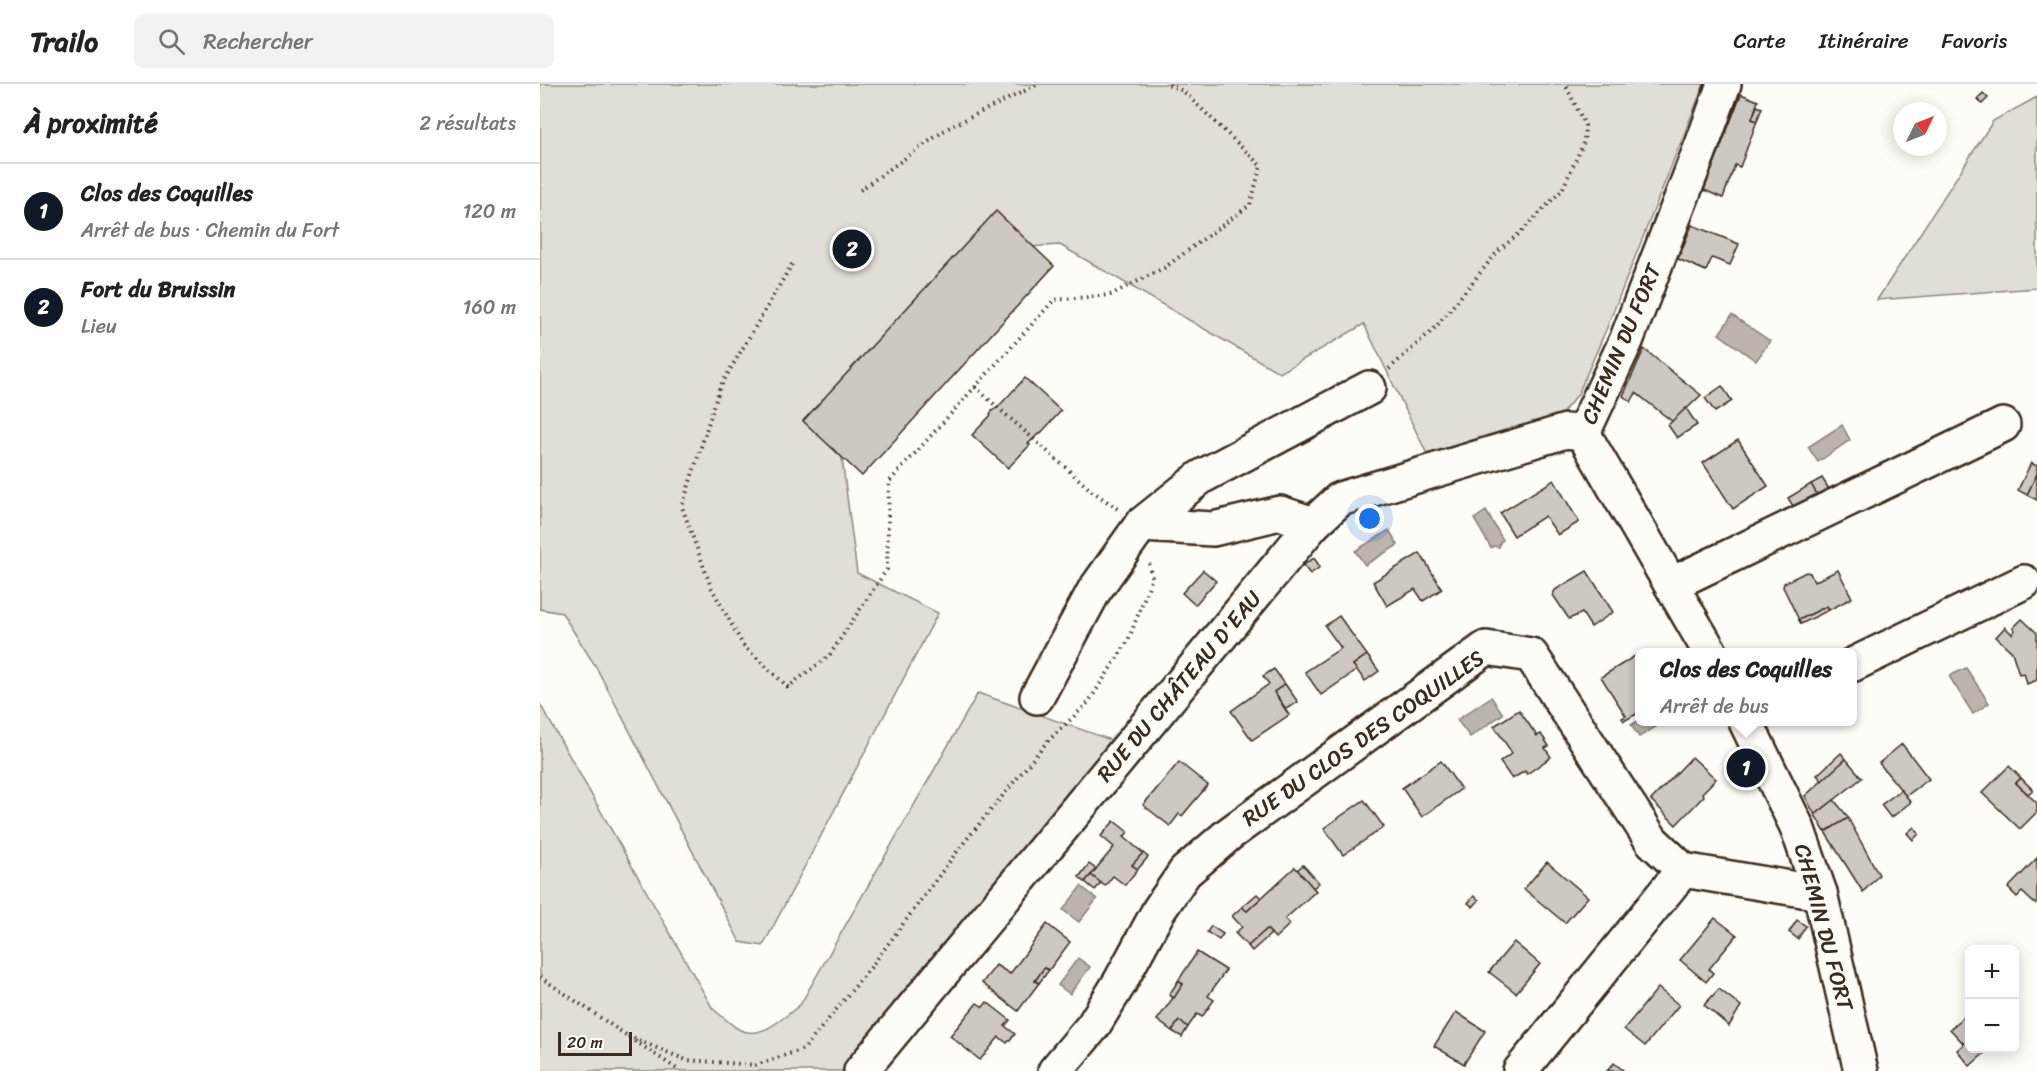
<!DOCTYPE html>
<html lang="fr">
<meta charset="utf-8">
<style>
body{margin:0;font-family:Sriracha,sans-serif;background:#f2f2f2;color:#222}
.controls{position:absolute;right:18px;bottom:18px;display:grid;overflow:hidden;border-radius:9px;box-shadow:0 3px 15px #0003}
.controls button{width:54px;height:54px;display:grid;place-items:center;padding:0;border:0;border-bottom:2px solid #e0e0e0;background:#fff;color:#222;font:30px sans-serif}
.compass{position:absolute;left:1353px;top:18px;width:54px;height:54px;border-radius:50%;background:#fff;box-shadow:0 3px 15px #0003;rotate:47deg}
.scale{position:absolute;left:18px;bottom:15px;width:74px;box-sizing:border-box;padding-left:6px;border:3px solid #3b2a1e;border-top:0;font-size:16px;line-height:21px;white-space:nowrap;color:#3b2a1e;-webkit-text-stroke:4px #fdfcf7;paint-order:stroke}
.you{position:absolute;left:830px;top:435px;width:21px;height:21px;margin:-15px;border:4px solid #fff;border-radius:50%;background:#1a73e8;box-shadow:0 0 0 9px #1a73e833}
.badge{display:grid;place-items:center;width:39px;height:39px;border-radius:50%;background:#111827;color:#fff;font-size:20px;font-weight:700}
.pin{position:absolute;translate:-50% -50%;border:3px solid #fff;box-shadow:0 2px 6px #0006}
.popup{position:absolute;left:1095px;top:564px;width:222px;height:78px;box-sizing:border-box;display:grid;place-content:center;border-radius:9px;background:#fff;filter:drop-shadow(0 2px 4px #0005);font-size:20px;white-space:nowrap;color:#767676}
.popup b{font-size:22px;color:#222}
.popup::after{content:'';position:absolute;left:50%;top:100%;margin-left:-12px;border:12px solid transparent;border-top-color:#fff}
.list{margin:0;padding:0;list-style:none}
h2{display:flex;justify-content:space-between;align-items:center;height:78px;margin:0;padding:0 24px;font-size:26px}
h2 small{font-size:20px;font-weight:400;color:#767676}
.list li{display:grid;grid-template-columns:39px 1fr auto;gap:18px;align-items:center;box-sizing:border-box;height:96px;padding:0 24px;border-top:2px solid #e0e0e0}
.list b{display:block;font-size:22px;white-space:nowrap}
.list p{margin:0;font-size:20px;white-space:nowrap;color:#767676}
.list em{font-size:20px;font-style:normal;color:#767676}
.icon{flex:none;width:33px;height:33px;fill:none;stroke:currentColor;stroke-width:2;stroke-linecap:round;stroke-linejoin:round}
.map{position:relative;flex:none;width:1497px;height:987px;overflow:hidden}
header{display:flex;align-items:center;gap:36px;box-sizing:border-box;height:84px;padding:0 30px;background:#fff;border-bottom:2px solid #e0e0e0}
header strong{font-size:28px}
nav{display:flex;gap:33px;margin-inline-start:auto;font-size:21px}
.search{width:420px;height:54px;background:#f2f2f2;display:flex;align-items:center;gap:15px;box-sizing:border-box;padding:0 21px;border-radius:9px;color:#767676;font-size:22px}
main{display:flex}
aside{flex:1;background:#fff}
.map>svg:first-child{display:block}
.green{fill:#e1ded7;stroke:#8e847a;stroke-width:1.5}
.water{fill:#bbb4ad;stroke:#887d74;stroke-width:1.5}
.building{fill:#cdc8c2;stroke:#3b2a1e;stroke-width:1.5}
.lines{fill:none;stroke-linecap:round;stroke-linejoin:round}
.minor-casing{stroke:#3b2a1e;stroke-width:38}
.path{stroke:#3b2a1e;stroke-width:4;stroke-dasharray:1.5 4.5;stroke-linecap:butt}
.minor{stroke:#fdfcf7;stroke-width:33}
.labels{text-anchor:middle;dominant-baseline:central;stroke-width:6;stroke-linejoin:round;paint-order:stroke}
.street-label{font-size:22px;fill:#3b2a1e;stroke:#fdfcf7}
</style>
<header>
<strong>Trailo</strong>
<div class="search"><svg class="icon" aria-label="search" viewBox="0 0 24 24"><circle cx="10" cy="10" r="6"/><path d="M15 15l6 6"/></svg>Rechercher</div>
<nav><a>Carte</a><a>Itinéraire</a><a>Favoris</a></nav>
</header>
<main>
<aside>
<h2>À proximité<small>2 résultats</small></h2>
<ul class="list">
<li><span class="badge">1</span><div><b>Clos des Coquilles</b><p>Arrêt de bus · Chemin du Fort</p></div><em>120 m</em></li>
<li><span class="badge">2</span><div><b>Fort du Bruissin</b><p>Lieu</p></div><em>160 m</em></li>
</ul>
</aside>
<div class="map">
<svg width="1497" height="987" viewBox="0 0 1497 987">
<rect width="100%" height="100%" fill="#fdfcf7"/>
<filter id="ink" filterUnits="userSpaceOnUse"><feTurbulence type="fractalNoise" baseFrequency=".0167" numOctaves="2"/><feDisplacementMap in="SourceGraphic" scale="12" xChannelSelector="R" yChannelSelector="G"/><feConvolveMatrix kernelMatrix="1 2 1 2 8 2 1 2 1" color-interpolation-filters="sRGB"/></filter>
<g filter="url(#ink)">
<g class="green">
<path d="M0,0H1164L1066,246L1038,310L1014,339L889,374L824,240L740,289L520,161L440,166L299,352L317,489L398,529L223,862L200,858L56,583L22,529L0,525Z"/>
<path d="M1497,13V204L1337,216L1453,37Z"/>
<path d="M438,609L574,657L306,987H0V620L173,925C181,931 191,941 200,946C222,956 244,933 260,921Z"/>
</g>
<g class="water">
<path d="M1192,231L1230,257L1216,277L1179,250Z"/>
<path d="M1302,341L1310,356L1278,378L1268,363Z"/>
<path d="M946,427L963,456L960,458L959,463L954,462L951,464L934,435Z"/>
<path d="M849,446L858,461L825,481L815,467Z"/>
<path d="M1426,584L1449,619L1433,630L1409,592Z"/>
<path d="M951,613L963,630L930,653L917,636Z"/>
<path d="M1099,636L1100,638H1124L1099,653L1091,641Z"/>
<path d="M541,802L557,815L539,838L523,826Z"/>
<path d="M538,874L550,883L530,910L518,901Z"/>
</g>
<g class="building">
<path d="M1443,9L1448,14L1442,20L1437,15Z"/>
<path d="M1201,10L1218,17L1212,35L1217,37L1200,83L1195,81L1183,114L1164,106Z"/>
<path d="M1217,22L1222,24L1217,37L1212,35Z"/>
<path d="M456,127L514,182L322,392L263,337Z"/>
<path d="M1152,141L1199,160L1190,181L1172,174L1166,187L1138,175Z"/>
<path d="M1104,265L1161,311L1133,338L1096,309L1091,318L1083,312Z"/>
<path d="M485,294L521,327L499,351L498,350L488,360L490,361L468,384L432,351L451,331L450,330L452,327L458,323Z"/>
<path d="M1182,302L1192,317L1175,328L1165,314Z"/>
<path d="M1146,324L1157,341L1137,354L1128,341Z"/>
<path d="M1198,356L1228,402L1193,425L1163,379Z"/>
<path d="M1491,379L1497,382V390L1487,411L1478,406Z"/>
<path d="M1497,390V416L1487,411Z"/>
<path d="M1282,394L1292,410L1280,416L1271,400Z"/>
<path d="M1014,396L1039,438L1018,451L1005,432L974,452L960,429Z"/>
<path d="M1271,400L1280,416L1256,427L1248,414Z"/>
<path d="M880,469L902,505L883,517L875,505L847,522L833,498Z"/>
<path d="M774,474L780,483L770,490L763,481Z"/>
<path d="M663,486L676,497L655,521L642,509Z"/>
<path d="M1298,486L1312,514L1289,526L1287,522L1259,536L1243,503L1244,499L1266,488L1270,489L1274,498Z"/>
<path d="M1047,487L1073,528L1051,543L1042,529L1029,535L1013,511L1015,506Z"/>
<path d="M1287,522L1289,526L1261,540L1259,536Z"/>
<path d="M799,532L827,571L813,581L817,586L781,611L765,588L801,564L785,542Z"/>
<path d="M1482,535L1497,549V596L1487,600L1484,589L1479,590L1472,568L1456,553L1465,543L1472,550L1475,546L1473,544Z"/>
<path d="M827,571L839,587L825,597L813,581Z"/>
<path d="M1095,572L1100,578V628L1084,637L1082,634L1086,632L1061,593Z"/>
<path d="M734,585L745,600L734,608L749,631L712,656L691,627L729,600L723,592Z"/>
<path d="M745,600L758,618L746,625L734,608Z"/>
<path d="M979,626L997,652L1001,650L1009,662L1005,664L1011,673L987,690L985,687L972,695L960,678L972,669L954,642Z"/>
<path d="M1362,660L1389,695L1366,712L1339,679Z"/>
<path d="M1301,669L1306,675L1282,697L1277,691Z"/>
<path d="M1152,673L1176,695L1162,709L1164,712L1136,741L1111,716Z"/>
<path d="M1306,675L1322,694L1275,731L1265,712Z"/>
<path d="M901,677L921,705L882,733L862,704Z"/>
<path d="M639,678L668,701L642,732L639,730L630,742L603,721Z"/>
<path d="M1469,682L1481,694L1476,699L1497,719V728L1480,745L1442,709Z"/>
<path d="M1481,694L1493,706L1488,710L1476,699Z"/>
<path d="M1361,706L1371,718L1351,734L1341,721Z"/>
<path d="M824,716L844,743L803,771L784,744Z"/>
<path d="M1294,716L1309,734L1285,748L1275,731Z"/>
<path d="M1308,734L1339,791L1323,808L1285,748Z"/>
<path d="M574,737L588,748L584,753L603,769L592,781L598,785L585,801L573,792L565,802L551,791L574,763L561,752Z"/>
<path d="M1374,743L1379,750L1373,756L1367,749Z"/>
<path d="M603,769L608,773L598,785L592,781Z"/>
<path d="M1497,774V818L1495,820L1482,808L1477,813L1468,804Z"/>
<path d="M1007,778L1048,813L1025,839L984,805Z"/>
<path d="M549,780L556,785L545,798L539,793Z"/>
<path d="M763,781L779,799L773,804L757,786Z"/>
<path d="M755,783L776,807L745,835L750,840L735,854L727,845L708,862L695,849L702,843L692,832L702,823L707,827Z"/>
<path d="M551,791L561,799L555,806L545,798Z"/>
<path d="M717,810L721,814L707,827L702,823Z"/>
<path d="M934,812L939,816L933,823L928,819Z"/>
<path d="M1175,834L1197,851L1169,885L1173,889L1166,898L1140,876Z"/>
<path d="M1257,836L1266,842L1258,855L1249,848Z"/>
<path d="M507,840L530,858L509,886L504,884L495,897L499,899L478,927L442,899L456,881L470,890Z"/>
<path d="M671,842L683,850L679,856L667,848Z"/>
<path d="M727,845L731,850L712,867L708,862Z"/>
<path d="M974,858L1000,880L976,909L949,888Z"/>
<path d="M657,868L686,886L668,912L674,916L662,933L657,930L648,943L639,937L632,947L617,936L643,900L638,897Z"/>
<path d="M504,884L509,886L499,899L495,897Z"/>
<path d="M638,897L643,900L634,914L629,911Z"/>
<path d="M1118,904L1139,921L1105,962L1084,945Z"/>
<path d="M1179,905L1201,922L1189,942L1164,921Z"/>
<path d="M447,918L470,936L465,942L475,950L467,959L459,953L440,976L410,952L437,919L443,923Z"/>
<path d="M916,928L945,947L924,980L894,962Z"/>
<path d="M1430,928V964H1450L1430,982L1417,966L1424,960L1410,945Z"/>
<path d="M639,937L648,943L642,953L632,947Z"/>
<path d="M1074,979L1084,987H1067Z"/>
</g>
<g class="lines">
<g class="minor-casing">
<g id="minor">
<path d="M1043,349L1086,257L1163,58L1184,0"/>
<path d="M1043,349L1170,568"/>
<path d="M601,441L673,445L740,429L773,440"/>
<path d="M1132,500L1463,341"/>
<path d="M1312,581L1484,498"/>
<path d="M497,613L554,507L601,441L661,393L829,304"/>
<path d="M1206,638L1257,743L1280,809L1321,987"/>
<path d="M321,987L773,440L800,415L1026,347L1043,349"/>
<path d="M515,987L553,942L580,898L619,826L645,788L689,750L946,564L991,571L1112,757L1143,786L1280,809"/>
<path d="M980,987L1143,786"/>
</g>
</g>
<g class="path">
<path d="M320,106L408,44L499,0"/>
<path d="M252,180L180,303L142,423L171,503L203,561L248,603L289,572L347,485L349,398L514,216L570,211L624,184L710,121L721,82L643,7L627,0"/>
<path d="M849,285L895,244L958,167L981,148L1022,106L1044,58L1045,41L1025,0"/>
<path d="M435,303L552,407L578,425"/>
<path d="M0,893L89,953"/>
<path d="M88,952L146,976L216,981L264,965L331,883L422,761L507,658L548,619L588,557L612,494L609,479"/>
<path d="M95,957L140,987"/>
</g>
<use href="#minor" class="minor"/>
</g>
</g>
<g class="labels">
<g class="street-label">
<text transform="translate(1081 260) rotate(-67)">CHEMIN DU FORT</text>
<text transform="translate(639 602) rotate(-50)">RUE DU CHÂTEAU D'EAU</text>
<text transform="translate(823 654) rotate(-35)">RUE DU CLOS DES COQUILLES</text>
<text transform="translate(1284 843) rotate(75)">CHEMIN DU FORT</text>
</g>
</g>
</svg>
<div class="controls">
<button>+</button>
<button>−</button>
</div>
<svg class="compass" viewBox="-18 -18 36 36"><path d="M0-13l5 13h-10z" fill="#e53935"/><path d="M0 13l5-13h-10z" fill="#767676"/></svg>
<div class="scale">20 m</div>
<div class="you"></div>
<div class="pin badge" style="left:1206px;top:684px">1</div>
<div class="popup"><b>Clos des Coquilles</b>Arrêt de bus</div>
<div class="pin badge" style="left:312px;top:165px">2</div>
</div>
</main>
